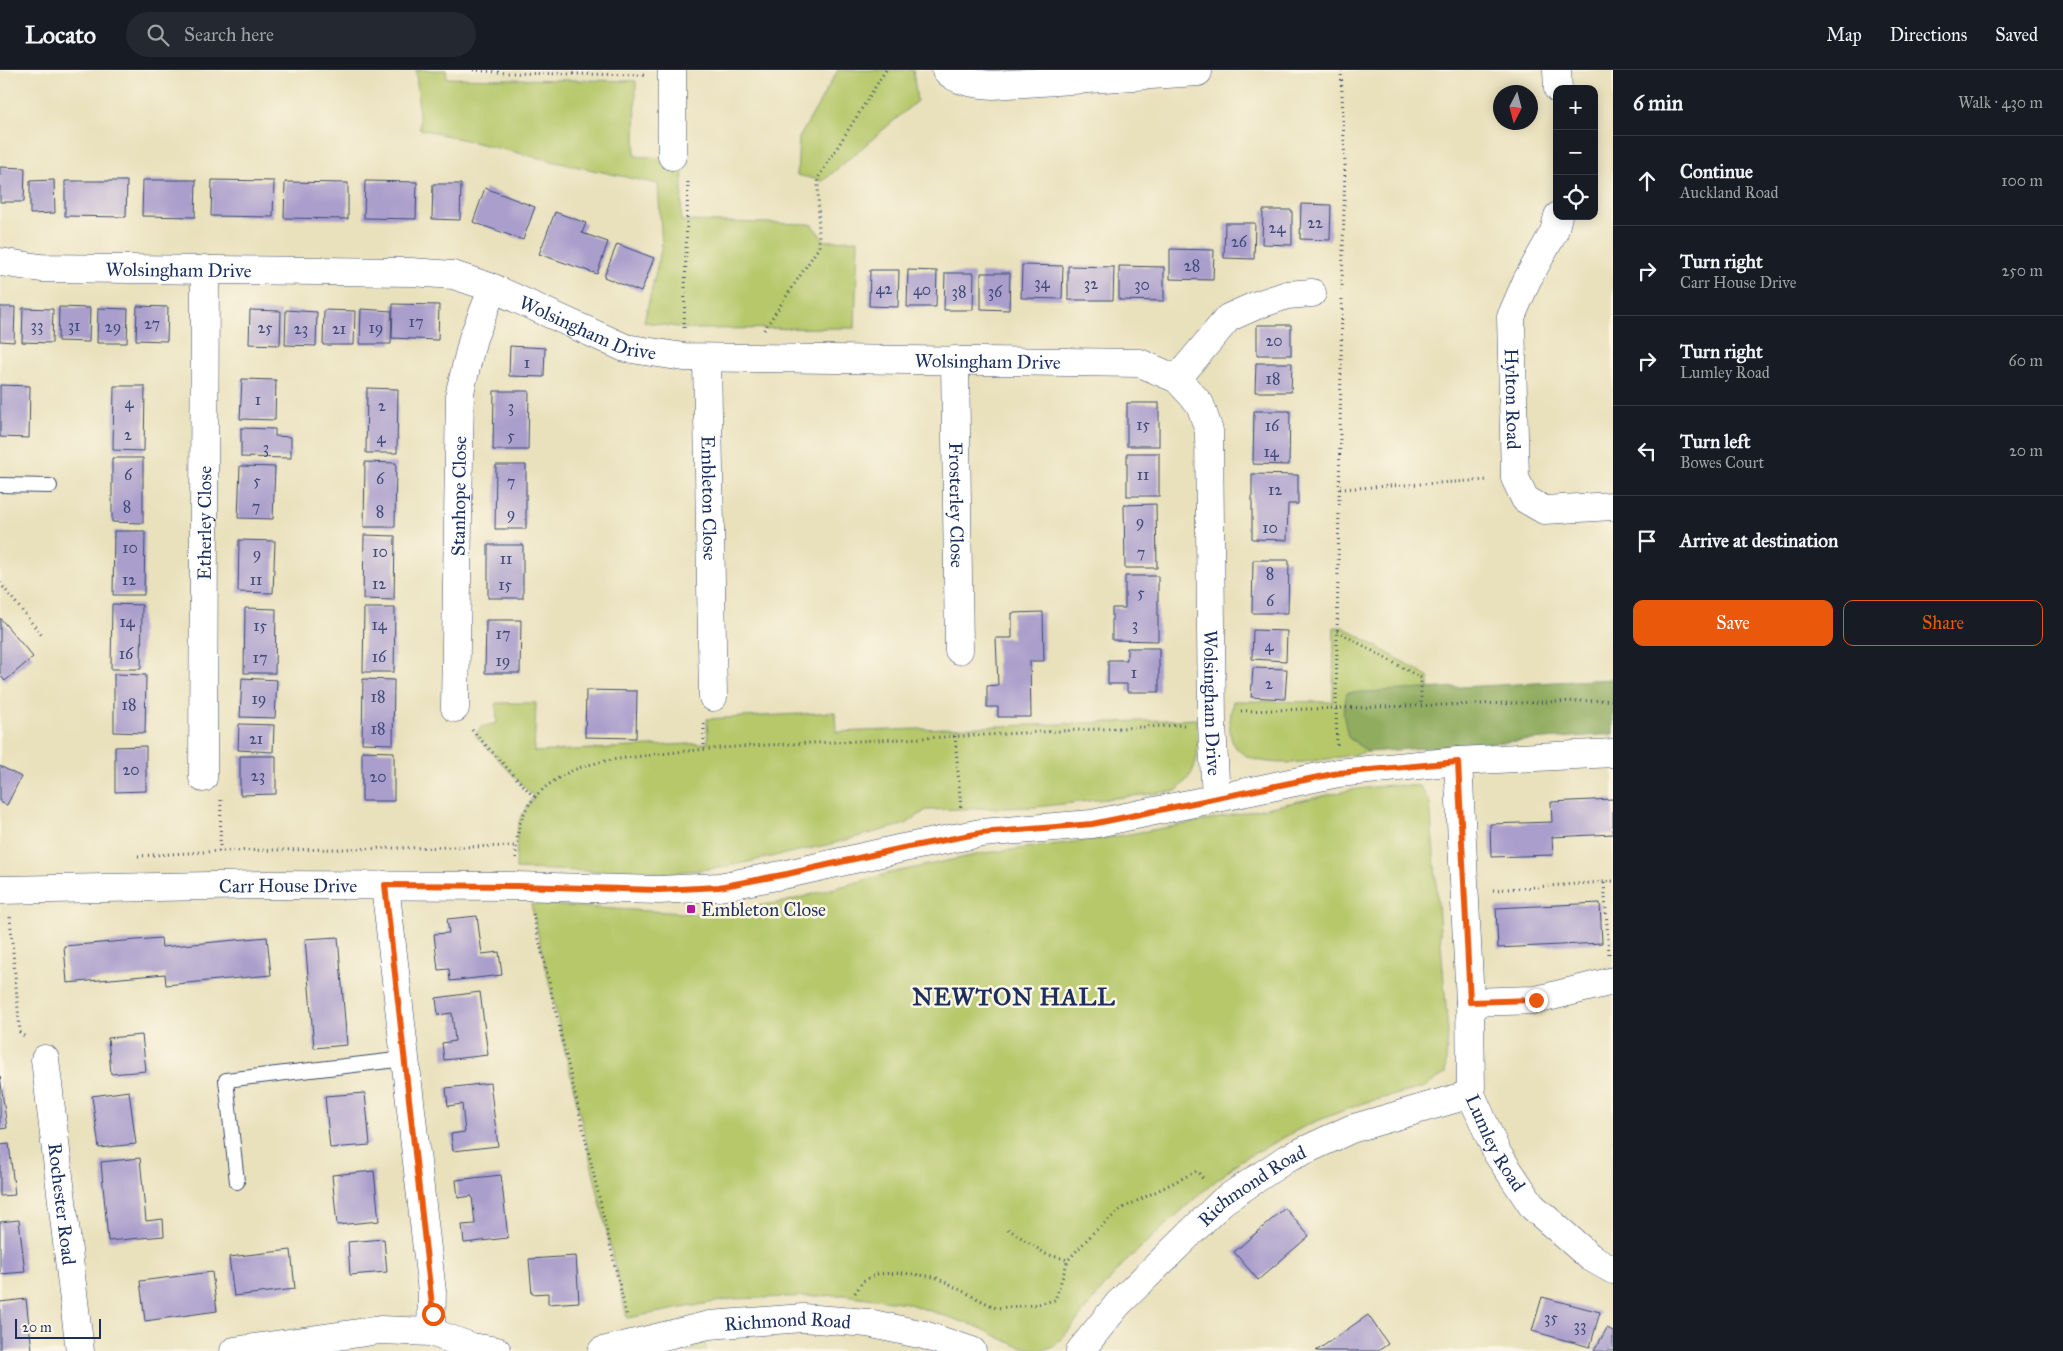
<!DOCTYPE html>
<meta charset="utf-8">
<style>
body{margin:0;font-family:"IM FELL Great Primer",serif;background:#242831;color:#f1f3f6}
.controls{position:absolute;right:15px;top:15px;display:grid;overflow:hidden;border-radius:10px;box-shadow:0 2px 12px #0003}
.controls button{width:45px;height:45px;display:grid;place-items:center;padding:0;border:0;border-bottom:1px solid #363941;background:#171b24;color:#f1f3f6;font:25px sans-serif}
.compass{position:absolute;left:1493px;top:15px;width:45px;height:45px;border-radius:50%;background:#171b24;box-shadow:0 2px 12px #0003;rotate:186deg}
.scale{position:absolute;left:15px;bottom:12px;width:86px;box-sizing:border-box;padding-left:5px;border:2px solid #1b2f5e;border-top:0;font-size:14px;line-height:18px;white-space:nowrap;color:#1b2f5e;-webkit-text-stroke:4px #fcf5e5;paint-order:stroke}
.stop{position:absolute;width:15px;height:15px;margin:-11px;border:4px solid #ea580c;border-radius:50%;background:#fff}
.stop.end{background:#ea580c;border-color:#fff;box-shadow:0 1px 5px #0008}
.list{margin:0;padding:0;list-style:none}
h2{display:flex;justify-content:space-between;align-items:center;height:65px;margin:0;padding:0 20px;font-size:21px}
h2 small{font-size:16px;font-weight:400;color:#9ea1a6}
.list li{display:grid;grid-template-columns:32px 1fr auto;gap:15px;align-items:center;box-sizing:border-box;height:90px;padding:0 20px;border-top:1px solid #363941}
.list b{display:block;font-size:19px;white-space:nowrap}
.list p{margin:0;font-size:16px;white-space:nowrap;color:#9ea1a6}
.list em{font-size:16px;font-style:normal;color:#9ea1a6}
.actions{display:flex;gap:10px;padding:15px 20px}
.actions a{flex:1;padding:11px 0;border:1px solid #ea580c;border-radius:10px;text-align:center;font-size:18px;color:#ea580c}
.actions .main{background:#ea580c;color:#fff}
.icon{flex:none;width:28px;height:28px;fill:none;stroke:currentColor;stroke-width:2;stroke-linecap:round;stroke-linejoin:round}
.map{position:relative;flex:none;width:1613px;height:1281px;overflow:hidden}
header{display:flex;align-items:center;gap:30px;box-sizing:border-box;height:70px;padding:0 25px;background:#171b24;border-bottom:1px solid #363941}
header strong{font-size:24px}
nav{display:flex;gap:28px;margin-inline-start:auto;font-size:18px}
.search{width:350px;height:45px;background:#242831;display:flex;align-items:center;gap:12px;box-sizing:border-box;padding:0 18px;border-radius:28px;color:#9ea1a6;font-size:19px}
main{display:flex}
aside{flex:1;background:#171b24}
.map>svg:first-child{display:block}
.green{fill:#b6c86b;stroke:#687c64}
.forest{fill:#90ac5f;stroke:#566e5e}
.building{fill:#aa9fcc}
.lines{fill:none;stroke-linecap:round;stroke-linejoin:round}
.service-casing{stroke:#3a4a6c;stroke-width:16}
.minor-casing{stroke:#3a4a6c;stroke-width:29}
.path{stroke:#3a4a6c;stroke-width:3;stroke-dasharray:1 4;stroke-linecap:butt}
.service{stroke:#fff;stroke-width:14}
.minor{stroke:#fff;stroke-width:28}
.route{stroke:#ea580c;stroke-width:6}
.poi-dot{fill:#b5179e;stroke:#fcf5e5;stroke-width:2}
.labels{text-anchor:middle;dominant-baseline:central;stroke-width:5;stroke-linejoin:round;paint-order:stroke}
.number-label{font-size:16px;fill:#3f4b7a}
.street-label{font-size:19px;fill:#1b2f5e;stroke:#fcf5e5}
.poi-label{font-size:19px;fill:#1b2f5e;stroke:#fcf5e5;text-anchor:start}
.district-label{font-size:24px;font-weight:bold;letter-spacing:1px;fill:#1b2f5e;stroke:#fcf5e5}
</style>
<header>
<strong>Locato</strong>
<div class="search"><svg class="icon" aria-label="search" viewBox="0 0 24 24"><circle cx="10" cy="10" r="6"/><path d="M15 15l6 6"/></svg>Search here</div>
<nav><a>Map</a><a>Directions</a><a>Saved</a></nav>
</header>
<main>
<div class="map">
<svg width="1613" height="1281" viewBox="0 0 1613 1281">
<rect width="100%" height="100%" fill="#fcf5e5"/>
<filter id="ink" filterUnits="userSpaceOnUse"><feTurbulence type="fractalNoise" baseFrequency=".02" numOctaves="2"/><feDisplacementMap in="SourceGraphic" scale="10" xChannelSelector="R" yChannelSelector="G"/><feConvolveMatrix kernelMatrix="1 2 1 2 8 2 1 2 1" color-interpolation-filters="sRGB"/></filter>
<filter id="wash" filterUnits="userSpaceOnUse"><feTurbulence type="fractalNoise" baseFrequency=".0096" numOctaves="4" result="noise"/><feDisplacementMap in="SourceGraphic" scale="20" xChannelSelector="R" yChannelSelector="G"/><feGaussianBlur stdDeviation="1.12" result="paint"/><feColorMatrix in="noise" values="0 0 0 0 0 0 0 0 0 0 0 0 0 0 0 0 0 1.4 0 .05"/><feComposite in="paint" operator="in"/></filter>
<g filter="url(#wash)">
<rect width="100%" height="100%" fill="#e9e1bc"/>
<g class="green">
<path d="M416,0H446L447,8L636,11L635,86L664,88L683,95L681,151L811,154L825,171L858,170L855,258L690,259L644,252L662,176L658,114L551,91L420,59Z"/>
<path d="M838,0H913L917,31L823,111L797,105L799,68Z"/>
<path d="M1334,557H1343L1429,607V619L1347,623L1348,667L1368,682C1335,687 1252,708 1233,673C1227,662 1231,643 1233,631L1333,632Z"/>
<path d="M496,633H536L534,682L708,673L707,649L835,642L836,662L1197,649C1197,683 1203,697 1176,721L1036,737L926,740L906,754L831,774L719,798L667,803L516,799L517,760L521,746L534,727L475,665L481,657L497,653Z"/>
<path d="M1390,715L1420,716L1430,733L1448,963L1445,1004L1423,1018L1363,1033L1309,1054L1240,1091L1201,1123L1123,1194L1065,1265L1054,1276L1040,1281L1015,1275L978,1257L906,1233L844,1225L732,1229L627,1248L531,834L700,844L784,832L890,803L985,783L1107,768L1209,750L1351,720Z"/>
<path d="M705,1273L707,1281H673Z"/>
</g>
<path class="forest" d="M1613,609V664L1368,682L1348,667L1343,643L1347,623Z"/>
<g id="blocks">
<g class="building">
<path d="M0,97L25,98L24,132H0Z"/>
<path d="M54,110L55,143L30,144V111Z"/>
<path d="M143,110H196L195,147L142,146Z"/>
<path d="M212,110L274,111L273,147L211,146Z"/>
<path d="M65,111H127L126,147L65,146Z"/>
<path d="M365,111L417,112L416,149L364,148Z"/>
<path d="M285,112L348,113V149L284,148Z"/>
<path d="M433,114H461L460,150L432,149Z"/>
<path d="M485,118L535,137L523,170L473,152Z"/>
<path d="M1301,134L1331,135L1330,170L1300,169Z"/>
<path d="M1263,140H1292V175L1262,174Z"/>
<path d="M555,142L586,153L582,163L608,172L597,204L539,184Z"/>
<path d="M1225,153H1255L1254,189L1224,188Z"/>
<path d="M617,174L654,188L641,222L604,207Z"/>
<path d="M1170,179L1214,180L1213,210L1170,209Z"/>
<path d="M1022,195L1063,196L1062,229L1021,228Z"/>
<path d="M1068,196L1114,197L1113,230H1068Z"/>
<path d="M1119,196L1164,197V231L1119,230Z"/>
<path d="M870,200H899L898,237L869,236Z"/>
<path d="M908,200L937,201L936,237H907Z"/>
<path d="M945,203H974L973,240H944Z"/>
<path d="M981,203H1010L1009,240L981,239Z"/>
<path d="M393,234L439,235L438,270L392,268Z"/>
<path d="M137,236L168,237L167,271L136,270Z"/>
<path d="M0,237H15L14,272L0,271Z"/>
<path d="M59,237L90,238L89,272L58,271Z"/>
<path d="M23,238L53,239L52,273L22,272Z"/>
<path d="M98,238L128,239L127,273H97Z"/>
<path d="M361,239L392,241L391,274H360Z"/>
<path d="M250,240L281,241L280,275L249,274Z"/>
<path d="M286,240L317,242L316,276L285,275Z"/>
<path d="M324,240L355,241L354,275H323Z"/>
<rect x="1257" y="255" width="34" height="30"/>
<path d="M510,276L545,278L544,307L509,306Z"/>
<path d="M1256,293H1292L1291,322H1255Z"/>
<path d="M242,309L276,310L275,350L240,349Z"/>
<path d="M0,315L30,316L29,368L0,367Z"/>
<path d="M114,316H145L144,381L113,380Z"/>
<path d="M367,318L398,319L397,383H366Z"/>
<path d="M494,321H529L528,380H493Z"/>
<rect x="1127" y="333" width="32" height="43"/>
<path d="M1254,341H1290L1289,395L1253,394Z"/>
<path d="M241,358L275,359V366L291,367V388L241,387Z"/>
<rect x="1127" y="383" width="32" height="43"/>
<path d="M112,388H143V453L112,452Z"/>
<path d="M365,392L396,393L395,457H364Z"/>
<path d="M496,395H526V459H495Z"/>
<path d="M240,396L275,397L273,449L238,448Z"/>
<path d="M1252,404L1298,405V434H1288L1287,470L1252,469Z"/>
<path d="M1156,434L1157,498H1125L1124,435Z"/>
<path d="M114,461H145L144,525H113Z"/>
<path d="M364,465L395,466L394,530L363,529Z"/>
<path d="M239,470L275,471L273,523L238,522Z"/>
<rect x="488" y="475" width="35" height="53"/>
<path d="M1253,490H1289L1288,543H1252Z"/>
<path d="M1125,506H1158V571L1112,570V538H1125Z"/>
<path d="M112,534L142,535L141,599H111Z"/>
<path d="M245,538L276,539L275,603H244Z"/>
<path d="M364,538H395L394,602H363Z"/>
<path d="M1043,542L1044,591H1030L1031,647H998V637H987V616L998,615L996,568H1012V543Z"/>
<path d="M0,548L33,587L5,611L0,605Z"/>
<path d="M486,550H521L520,603H485Z"/>
<path d="M1253,560L1287,561L1286,591L1252,589Z"/>
<path d="M1127,578H1159V622H1127V614H1108V590H1127Z"/>
<path d="M1253,598L1287,599L1285,629L1251,627Z"/>
<path d="M114,604L146,605L145,663L114,662Z"/>
<path d="M242,608L277,610L275,648L240,647Z"/>
<path d="M363,609L394,610L393,674L362,673Z"/>
<path d="M586,620L637,621L636,668L585,667Z"/>
<path d="M239,654L274,655L273,682L238,680Z"/>
<path d="M146,676V721L115,722V677Z"/>
<path d="M362,681L394,682V731H362Z"/>
<path d="M240,686H276V724L240,725Z"/>
<path d="M0,696L21,707L7,735L0,732Z"/>
<path d="M1613,729V764L1552,767L1553,785L1491,787L1490,754L1552,752L1551,732Z"/>
<path d="M1600,833L1602,873L1498,878L1496,838Z"/>
<path d="M477,846L482,884L499,882L502,905L450,911L449,899L438,900L434,864L449,863L447,849Z"/>
<path d="M267,867L271,905L166,915L165,904L67,913L64,876L161,868L162,877Z"/>
<path d="M338,867L347,975L314,978L305,869Z"/>
<path d="M480,922L488,985L444,990L442,973L455,971L452,943L438,945L436,928Z"/>
<path d="M142,965L146,1001L111,1004L108,968Z"/>
<path d="M0,1006L7,1058L0,1059Z"/>
<path d="M490,1013L498,1076L453,1081L451,1064L465,1062L462,1034L448,1036L446,1018Z"/>
<path d="M129,1021L136,1074L99,1078L92,1026Z"/>
<path d="M365,1023L370,1075L330,1078L325,1026Z"/>
<path d="M9,1074L15,1125L0,1126V1075Z"/>
<path d="M140,1088L146,1151L163,1149L164,1166L108,1171L101,1092Z"/>
<path d="M374,1101L379,1151L337,1155L332,1105Z"/>
<path d="M501,1105L508,1168L464,1173L462,1155L475,1154L472,1126L458,1128L456,1110Z"/>
<path d="M1285,1138L1309,1166L1258,1210L1234,1182Z"/>
<path d="M19,1150L25,1202L0,1204V1152Z"/>
<path d="M384,1169L387,1202L350,1205L348,1172Z"/>
<path d="M291,1180L295,1219L234,1226L229,1187Z"/>
<path d="M576,1186L579,1232L548,1234V1223L532,1224L529,1189Z"/>
<path d="M212,1202L217,1241L145,1251L140,1211Z"/>
<path d="M1542,1227L1600,1242L1590,1277L1532,1261Z"/>
<path d="M26,1229L32,1280L0,1281V1232Z"/>
<path d="M1368,1245L1388,1274L1378,1281H1316Z"/>
<path d="M1607,1258L1613,1261V1281H1594Z"/>
</g>
</g>
</g>
<g filter="url(#ink)">
<use href="#blocks" fill-opacity="0" stroke="#3a4a6c" stroke-width="1"/>
<g class="lines">
<g class="service-casing">
<g id="service">
<path d="M0,415L50,416"/>
<path d="M237,1112L226,1010L405,989"/>
</g>
</g>
<g class="minor-casing">
<g id="minor">
<path d="M672,0V86"/>
<path d="M946,0C956,12 978,14 993,15L1198,2V0"/>
<path d="M1557,0L1558,19"/>
<path id="s1" d="M1558,146L1554,162L1527,210L1511,247L1515,408L1525,429L1544,440L1613,436"/>
<path id="s2" d="M0,192L41,198L411,202L453,205L493,218L625,278L684,287L1140,293L1177,309L1200,334L1209,361L1212,654L1216,728"/>
<path id="s3" d="M707,288L713,627"/>
<path id="s4" d="M955,290L959,580"/>
<path d="M1177,309L1228,248L1257,235L1287,225L1312,223"/>
<path id="s5" d="M455,638L460,322L473,268L493,218"/>
<path id="s6" d="M1458,691L1470,932L1471,1024L1497,1083L1533,1137L1590,1187L1613,1200"/>
<path id="s7" d="M203,708L205,199"/>
<path d="M385,815L432,1222L431,1262"/>
<path id="s8" d="M0,820L265,815L516,816L659,820L719,817L787,804L903,778L981,763L1092,754L1338,703L1458,691L1613,683"/>
<path d="M1470,932L1536,930L1613,911"/>
<path id="s9" d="M45,989L80,1281"/>
<path d="M234,1281L380,1260L431,1262L472,1277L497,1281"/>
<path id="s10" d="M602,1281L709,1255L803,1248L868,1253L924,1265L972,1281"/>
<path id="s11" d="M1080,1281L1118,1234L1223,1131L1286,1089L1351,1059L1471,1024"/>
</g>
</g>
<g class="path">
<path d="M473,0L506,3L644,5"/>
<path d="M1341,0L1345,95L1342,220"/>
<path d="M684,258L688,110"/>
<path d="M764,260L819,177L818,108L886,0"/>
<path d="M1340,419L1487,410"/>
<path d="M0,513L43,567"/>
<path d="M1337,561L1421,608V636"/>
<path d="M1241,641L1613,630"/>
<path d="M704,654V678"/>
<path d="M472,660L534,727"/>
<path d="M955,666L961,738"/>
<path d="M1337,675L1336,638L1342,226"/>
<path d="M220,781L221,730"/>
<path d="M138,786L220,781L516,776"/>
<path d="M516,788C516,753 524,731 554,711C581,691 619,689 652,685C720,676 790,674 859,671C967,666 1076,660 1184,655"/>
<path d="M1493,820L1604,812"/>
<path d="M533,844L627,1247"/>
<path d="M10,847L20,962L26,968"/>
<path d="M1609,884L1604,812L1613,811"/>
<path d="M1008,1159L1046,1184L1068,1190"/>
<path d="M855,1223L863,1211L877,1204L903,1203L935,1207L996,1238L1033,1235L1055,1230L1068,1190L1093,1163L1121,1139L1197,1101L1204,1110"/>
</g>
<use href="#service" class="service"/>
<use href="#minor" class="minor"/>
</g>
</g>
<g class="lines" filter="url(#ink)">
<path class="route" d="M433,1244L385,815L516,816L659,820L719,817L787,804L903,778L981,763L1092,754L1338,703L1458,692L1470,932L1536,930"/>
</g>
<rect class="poi-dot" x="686" y="834" width="10" height="10" rx="2.5"/>
<g class="labels">
<g class="number-label">
<text x="1315" y="152">22</text>
<text x="1277" y="157">24</text>
<text x="1239" y="171">26</text>
<text x="1192" y="195">28</text>
<text x="1042" y="212">34</text>
<text x="1091" y="213">32</text>
<text x="1142" y="214">30</text>
<text x="884" y="218">42</text>
<text x="922" y="219">40</text>
<text x="959" y="221">38</text>
<text x="995" y="221">36</text>
<text x="416" y="251">17</text>
<text x="152" y="253">27</text>
<text x="37" y="255">33</text>
<text x="74" y="255">31</text>
<text x="113" y="256">29</text>
<text x="265" y="257">25</text>
<text x="376" y="257">19</text>
<text x="301" y="258">23</text>
<text x="339" y="258">21</text>
<text x="1274" y="270">20</text>
<text x="527" y="292">1</text>
<text x="1273" y="308">18</text>
<text x="258" y="329">1</text>
<text x="129" y="332">4</text>
<text x="382" y="335">2</text>
<text x="511" y="336">3</text>
<text x="1143" y="354">15</text>
<text x="1272" y="355">16</text>
<text x="128" y="364">2</text>
<text x="511" y="365">5</text>
<text x="381" y="367">4</text>
<text x="266" y="377">3</text>
<text x="1271" y="381">14</text>
<text x="128" y="404">6</text>
<text x="1143" y="404">11</text>
<text x="380" y="408">6</text>
<text x="257" y="410">5</text>
<text x="511" y="411">7</text>
<text x="1275" y="419">12</text>
<text x="127" y="436">8</text>
<text x="256" y="436">7</text>
<text x="380" y="441">8</text>
<text x="511" y="443">9</text>
<text x="1140" y="451">9</text>
<text x="1270" y="457">10</text>
<text x="130" y="477">10</text>
<text x="380" y="481">10</text>
<text x="1141" y="482">7</text>
<text x="257" y="483">9</text>
<text x="506" y="488">11</text>
<text x="1270" y="503">8</text>
<text x="129" y="509">12</text>
<text x="256" y="509">11</text>
<text x="379" y="513">12</text>
<text x="505" y="514">15</text>
<text x="1141" y="522">5</text>
<text x="1270" y="530">6</text>
<text x="127" y="551">14</text>
<text x="379" y="554">14</text>
<text x="1135" y="554">3</text>
<text x="260" y="555">15</text>
<text x="503" y="563">17</text>
<text x="1269" y="575">4</text>
<text x="126" y="583">16</text>
<text x="379" y="586">16</text>
<text x="260" y="587">17</text>
<text x="503" y="590">19</text>
<text x="1134" y="602">1</text>
<text x="1269" y="613">2</text>
<text x="378" y="626">18</text>
<text x="259" y="628">19</text>
<text x="129" y="634">18</text>
<text x="378" y="658">18</text>
<text x="256" y="668">21</text>
<text x="131" y="699">20</text>
<text x="258" y="705">23</text>
<text x="378" y="706">20</text>
<text x="1551" y="1247">35</text>
<text x="1580" y="1255">33</text>
</g>
<g class="street-label">
<text stroke="none"><textPath href="#s2" startOffset="179">Wolsingham Drive</textPath></text>
<text stroke="none"><textPath href="#s2" startOffset="599">Wolsingham Drive</textPath></text>
<text stroke="none"><textPath href="#s2" startOffset="1004">Wolsingham Drive</textPath></text>
<text stroke="none"><textPath href="#s1" startOffset="194">Hylton Road</textPath></text>
<text stroke="none"><textPath href="#s5" startOffset="212">Stanhope Close</textPath></text>
<text stroke="none"><textPath href="#s3" startOffset="140">Embleton Close</textPath></text>
<text stroke="none"><textPath href="#s4" startOffset="145">Frosterley Close</textPath></text>
<text stroke="none"><textPath href="#s7" startOffset="255">Etherley Close</textPath></text>
<text stroke="none"><textPath href="#s2" startOffset="1531">Wolsingham Drive</textPath></text>
<text stroke="none"><textPath href="#s8" startOffset="288">Carr House Drive</textPath></text>
<text stroke="none"><textPath href="#s6" startOffset="388">Lumley Road</textPath></text>
<text stroke="none"><textPath href="#s11" startOffset="240">Richmond Road</textPath></text>
<text stroke="none"><textPath href="#s9" startOffset="146">Rochester Road</textPath></text>
<text stroke="none"><textPath href="#s10" startOffset="189">Richmond Road</textPath></text>
</g>
<g class="poi-label">
<text x="701" y="839">Embleton Close</text>
</g>
<g class="district-label">
<text x="1014" y="927">NEWTON HALL</text>
</g>
</g>
</svg>
<div class="controls">
<button>+</button>
<button>−</button>
<button><svg class="icon" aria-label="locate" viewBox="0 0 24 24"><circle cx="12" cy="12" r="6"/><path d="M12 2v4M12 18v4M2 12h4M18 12h4"/></svg></button>
</div>
<svg class="compass" viewBox="-18 -18 36 36"><path d="M0-13l5 13h-10z" fill="#e53935"/><path d="M0 13l5-13h-10z" fill="#9ea1a6"/></svg>
<div class="scale">20 m</div>
<div class="stop" style="left:433px;top:1244px"></div>
<div class="stop end" style="left:1536px;top:930px"></div>
</div>
<aside>
<h2>6 min<small>Walk · 430 m</small></h2>
<ul class="list">
<li><svg class="icon" aria-label="ahead" viewBox="0 0 24 24"><path d="M12 20V5M6 11l6-6 6 6"/></svg><div><b>Continue</b><p>Auckland Road</p></div><em>100 m</em></li>
<li><svg class="icon" aria-label="right" viewBox="0 0 24 24"><path d="M7 20v-9h11M14 6l5 5-5 5"/></svg><div><b>Turn right</b><p>Carr House Drive</p></div><em>250 m</em></li>
<li><svg class="icon" aria-label="right" viewBox="0 0 24 24"><path d="M7 20v-9h11M14 6l5 5-5 5"/></svg><div><b>Turn right</b><p>Lumley Road</p></div><em>60 m</em></li>
<li><svg class="icon" aria-label="left" viewBox="0 0 24 24"><path d="M17 20v-9H6M10 6l-5 5 5 5"/></svg><div><b>Turn left</b><p>Bowes Court</p></div><em>20 m</em></li>
<li><svg class="icon" aria-label="arrive" viewBox="0 0 24 24"><path d="M6 21V4h12l-3 4 3 4H6"/></svg><div><b>Arrive at destination</b></div></li>
</ul>
<div class="actions"><a class="main">Save</a><a>Share</a></div>
</aside>
</main>
